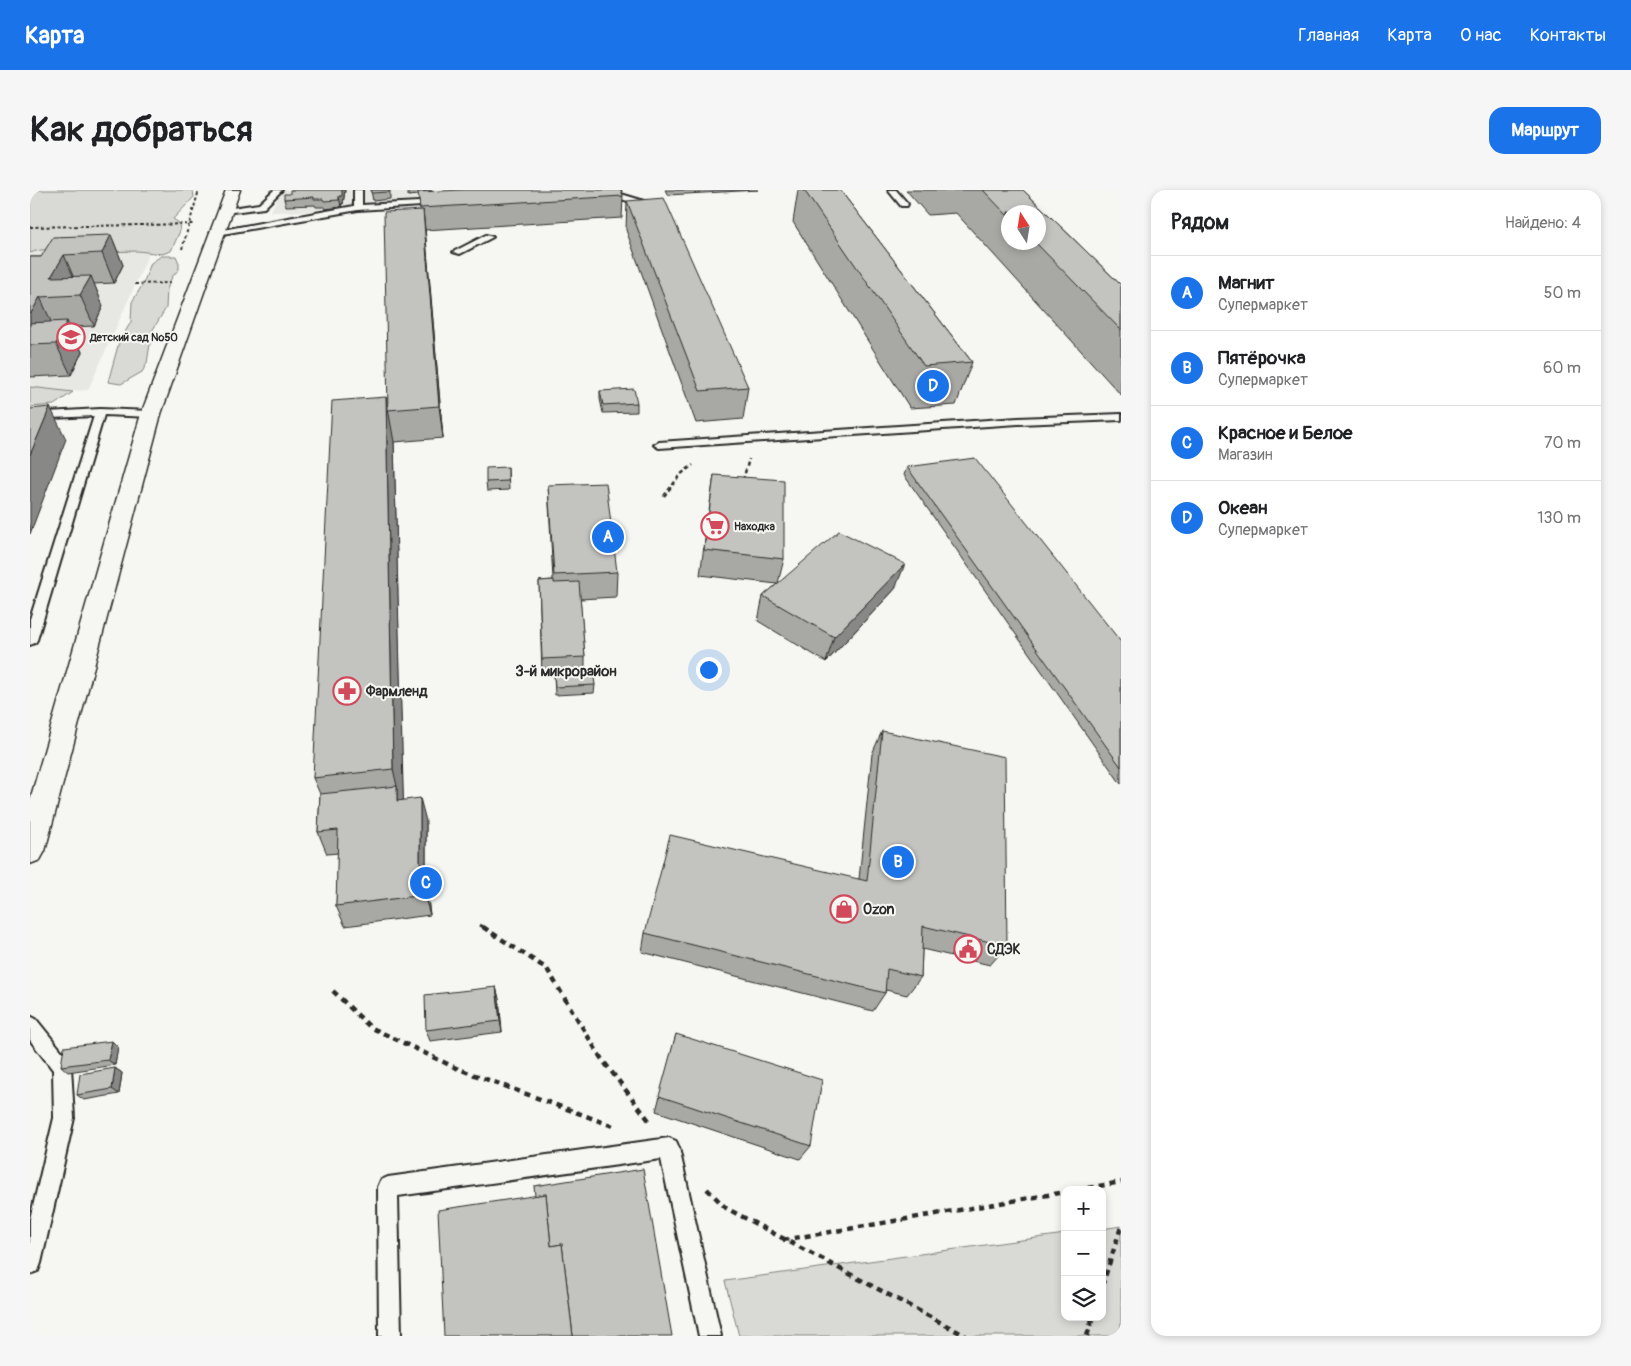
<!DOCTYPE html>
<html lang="ru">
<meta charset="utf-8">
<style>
body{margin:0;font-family:Pangolin,sans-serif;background:#f6f6f6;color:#202124}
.controls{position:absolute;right:15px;bottom:15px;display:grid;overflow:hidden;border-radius:10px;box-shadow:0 2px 8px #0003}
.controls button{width:45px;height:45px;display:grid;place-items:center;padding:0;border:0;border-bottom:1px solid #e0e0e0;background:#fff;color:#202124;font:25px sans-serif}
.compass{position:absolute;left:971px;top:15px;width:45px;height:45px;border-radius:50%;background:#fff;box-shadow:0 2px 8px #0003;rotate:348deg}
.you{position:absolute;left:678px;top:479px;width:18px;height:18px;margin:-12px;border:4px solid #fff;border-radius:50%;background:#1a73e8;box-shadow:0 0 0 8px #1a73e833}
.badge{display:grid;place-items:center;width:32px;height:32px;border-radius:50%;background:#1a73e8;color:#fff;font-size:16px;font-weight:700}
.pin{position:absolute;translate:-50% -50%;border:2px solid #fff;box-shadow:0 1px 5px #0006}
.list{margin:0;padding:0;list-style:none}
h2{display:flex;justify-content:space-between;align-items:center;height:65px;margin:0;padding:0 20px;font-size:21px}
h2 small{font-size:16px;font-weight:400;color:#757577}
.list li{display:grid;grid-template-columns:32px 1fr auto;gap:15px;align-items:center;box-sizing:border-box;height:75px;padding:0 20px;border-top:1px solid #e0e0e0}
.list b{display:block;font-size:19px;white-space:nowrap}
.list p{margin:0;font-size:16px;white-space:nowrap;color:#757577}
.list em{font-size:16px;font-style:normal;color:#757577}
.icon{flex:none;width:28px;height:28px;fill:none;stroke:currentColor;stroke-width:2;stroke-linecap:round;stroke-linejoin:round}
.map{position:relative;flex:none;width:1091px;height:1146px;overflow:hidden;border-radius:15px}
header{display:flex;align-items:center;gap:30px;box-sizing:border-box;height:70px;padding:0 25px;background:#1a73e8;color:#fff}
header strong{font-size:24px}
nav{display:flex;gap:28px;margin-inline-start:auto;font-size:18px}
.intro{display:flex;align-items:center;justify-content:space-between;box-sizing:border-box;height:120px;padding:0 30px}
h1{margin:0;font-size:35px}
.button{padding:12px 22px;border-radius:15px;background:#1a73e8;color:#fff;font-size:18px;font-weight:700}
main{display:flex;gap:30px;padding:0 30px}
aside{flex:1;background:#fff;border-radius:15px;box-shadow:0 2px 8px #0003}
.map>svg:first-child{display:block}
.built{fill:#e7e7e3}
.green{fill:#d9d9d5;stroke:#828280}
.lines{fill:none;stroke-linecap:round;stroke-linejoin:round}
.service-casing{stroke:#2b2b2b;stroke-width:4}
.minor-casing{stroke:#2b2b2b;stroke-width:3}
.path-far3{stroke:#2b2b2b;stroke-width:2;stroke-dasharray:3 2.5;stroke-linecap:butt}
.path-far2{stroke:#2b2b2b;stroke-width:2.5;stroke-dasharray:4 3;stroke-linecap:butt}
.path-far1{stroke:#2b2b2b;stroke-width:3;stroke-dasharray:5 4;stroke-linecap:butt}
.path{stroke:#2b2b2b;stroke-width:4.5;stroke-dasharray:6 5;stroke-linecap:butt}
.service{fill:#f6f6f2;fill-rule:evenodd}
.minor{fill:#f6f6f2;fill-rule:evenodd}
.wall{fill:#a8a8a5;stroke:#2b2b2b;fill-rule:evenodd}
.shaded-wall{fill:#888886;stroke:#2b2b2b}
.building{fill:#c3c3c0;stroke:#2b2b2b}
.labels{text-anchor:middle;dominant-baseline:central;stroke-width:4;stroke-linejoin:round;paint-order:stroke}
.far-poi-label{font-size:11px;font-weight:bold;fill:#2b2b2b;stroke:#f6f6f2;text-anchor:start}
.poi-label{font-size:14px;font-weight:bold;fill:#2b2b2b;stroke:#f6f6f2;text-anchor:start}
.neighbourhood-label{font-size:15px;font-weight:bold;fill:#2b2b2b;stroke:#f6f6f2}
</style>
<header>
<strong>Карта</strong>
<nav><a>Главная</a><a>Карта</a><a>О нас</a><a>Контакты</a></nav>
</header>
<div class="intro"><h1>Как добраться</h1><a class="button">Маршрут</a></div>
<main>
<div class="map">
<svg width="1091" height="1146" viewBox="0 0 1091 1146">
<rect width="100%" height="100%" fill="#f6f6f2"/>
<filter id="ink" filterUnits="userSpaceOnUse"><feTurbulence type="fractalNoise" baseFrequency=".02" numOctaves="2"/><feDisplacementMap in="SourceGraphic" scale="10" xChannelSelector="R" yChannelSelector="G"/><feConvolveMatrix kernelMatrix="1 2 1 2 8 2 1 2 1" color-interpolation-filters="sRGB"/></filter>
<g filter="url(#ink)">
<g class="built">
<path d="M252,0H400L401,8L295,21L240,22Z"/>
<path d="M0,48H126L58,200L0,203Z"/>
</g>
<g class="green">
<path d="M0,0H163L164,7L143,29L149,33L150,41L141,61L132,64L108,61L39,63C26,59 12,58 0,63Z"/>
<path d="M131,66H146L149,73V79L142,87L137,99L136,118L122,141L117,173L112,182L91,194L78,192L89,152L101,132L102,112L113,94L121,73Z"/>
<path d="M0,197L43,202L24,215L0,217Z"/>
<path d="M1091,1036V1146H709L695,1091L1035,1044V1127H1072V1039Z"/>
</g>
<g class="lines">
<g class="service-casing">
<g id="service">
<path d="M244,0H252L234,18L195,23L191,21L195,19L229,14Z"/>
<path d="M324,0H332V15L408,11L412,13L408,15L328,20L187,45L183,43L187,41L324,16Z"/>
<path d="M582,0H590L591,4L621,13L624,21L617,23L615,16L584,7Z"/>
<path d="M858,0H866L878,14L877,16H871Z"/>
<path d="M456,45L463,47L430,64L423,62Z"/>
<path d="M70,219L121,221L126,224L121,227L74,225L7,450L5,453L0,455V429L64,226L0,229V223Z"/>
<path d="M1091,224V230L988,234L629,258L624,255L629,252L988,228Z"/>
<path d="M0,826L6,829L39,870L41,877L44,928L11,1073L8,1081L0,1084V1029L24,928L23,880L0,850Z"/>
<path d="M639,948L646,951L649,958L691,1146H669L631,969L368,1006L371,1146H349L348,997L351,990L358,987Z"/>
</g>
</g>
<g class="minor-casing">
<path id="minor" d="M196,0H210L131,224L15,661L10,670L0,674V610L111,224Z"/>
</g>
<g class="path-far3">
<path d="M0,37L164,34"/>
<path d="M152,59L169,0"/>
<path d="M105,94L139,93L140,90"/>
</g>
<g class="path-far2">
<path d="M713,290L719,269"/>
<path d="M634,306L651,284L663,275"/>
</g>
<path class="path-far1" d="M450,735L455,738"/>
<g class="path">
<path d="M453,737L517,779L571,868L621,933"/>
<path d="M303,801L340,837L426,878L583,936"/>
<path d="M677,999L696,1018L936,1146"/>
<path d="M1047,1000L1091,992"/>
<path d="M753,1050L1035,1002"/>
<path d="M1072,1096L1091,1037"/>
<path d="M1057,1146L1063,1127"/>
</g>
<use href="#service" class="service"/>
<use href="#minor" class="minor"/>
</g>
<g class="wall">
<path d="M315,0L313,14H311V17L295,19V17H286L285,15L256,16L254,9Z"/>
<path d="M341,0H360V9L343,11Z"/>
<path d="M378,0H401L402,2L593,6L592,28L395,40L413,248L364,252L373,610L396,631V693L400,725L315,736L306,716L308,663L297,664L288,642L290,604L283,588L358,216L390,20L389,5L378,6Z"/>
<path d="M635,0H728L638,5Z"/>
<path d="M768,0H810L942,172L926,215L880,218L763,32Z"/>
<path d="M876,0H993L1091,95V205L926,23L898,25ZM978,22L1008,52H978Z"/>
<path d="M597,11L718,197L713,229L666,233L596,40Z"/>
<path d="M81,45L93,75L84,93L64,94L73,116L64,136L40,137L52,162L41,185L0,187V67H11Z"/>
<path d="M570,201L607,213V222L573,223L570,209Z"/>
<path d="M478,277L479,300L457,301L456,292Z"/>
<path d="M877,277L1091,452V594L874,285Z"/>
<path d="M684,285L754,369L748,393L865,399L796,472L728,431L733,406L747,394L670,385Z"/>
<path d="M518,295L587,382L586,407L550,409L555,467V481L565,495L564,503L525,505L524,485H512L509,391L523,390Z"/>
<path d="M852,541L977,756L960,775L892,759L891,787L877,805L856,800L855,803L843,821L612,762L615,743L829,689L842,564Z"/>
<path d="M466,797L469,809L472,842L400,851L396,840Z"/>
<path d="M646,844L781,956L770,969L626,921Z"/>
<path d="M88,857L85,875L38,882L31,876Z"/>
<path d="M85,878L92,883L89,904L54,910L47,905Z"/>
</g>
<g class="shaded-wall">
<path d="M312,0H315L313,14H311V17L309,6Z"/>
<path d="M393,20L396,48L413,248L409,216Z"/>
<path d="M81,45L93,75L84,93L72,63Z"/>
<path d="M34,65L47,95L21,87Z"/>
<path d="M61,86L73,116L64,136L50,105Z"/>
<path d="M10,107L24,138L0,143V125Z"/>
<path d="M37,131L52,162L41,185L26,154Z"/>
<path d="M356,207L364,252L374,633L367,611V596L363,579Z"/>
<path d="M20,217L36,249L0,344V265Z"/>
<path d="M875,374L865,399L796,472L804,447Z"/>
<path d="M390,608L396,631V693L400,725L394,705L390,672Z"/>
<path d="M466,797L469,809L472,842L470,831Z"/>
<path d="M82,851L88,857L85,875L78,870Z"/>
<path d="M85,878L92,883L89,904L82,899Z"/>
</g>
<g class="building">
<path d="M260,0H312V6H309V10L294,11L293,9H284V7L254,9V4H260Z"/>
<path d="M341,0H359V2L341,3Z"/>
<path d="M434,0H591L593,6L390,18L388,2Z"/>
<path d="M774,0H810L942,172L894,176Z"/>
<path d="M953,0H993L1091,95V140L1005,52H1008V22H978V26Z"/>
<path d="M634,8L718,197L670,201L597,11Z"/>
<path d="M393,20L409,216L358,220L354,22Z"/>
<path d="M81,45L72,63L34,65L21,87L61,86L50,105L10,107L0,125V67H11L23,47Z"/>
<path d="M37,131L26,154L0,155V133Z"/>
<path d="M604,199L607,213L573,215L570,201Z"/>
<path d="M356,207L363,579L283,588L302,211Z"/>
<path d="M20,217L0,265V219Z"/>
<path d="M945,268L1091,452V577L877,277Z"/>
<path d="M478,277V291L456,292V278Z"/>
<path d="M684,285L754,290V369L674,360Z"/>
<path d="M576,293L587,382L524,385L518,295Z"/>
<path d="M809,341L875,374L804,447L733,406Z"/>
<path d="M524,390V393L549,392L555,467L512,469L509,391Z"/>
<path d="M563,480L565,495L525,497L524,483Z"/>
<path d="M852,541L975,567L977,756L893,736L891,787L857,779L855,803L615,743L640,645L837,691Z"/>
<path d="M367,596V611L390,608V672L394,705L306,716L308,640L288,642L290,604Z"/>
<path d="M466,797L470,831L396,840L395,805Z"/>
<path d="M646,844L792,890L781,956L629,906Z"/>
<path d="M82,851L78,870L31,876L34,857Z"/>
<path d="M85,878L82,899L47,905L50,884Z"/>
<path d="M613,979L642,1146H543L532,1054L521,1056L516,1004L505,1006L504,996Z"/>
<path d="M516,1004L521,1056L532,1054L543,1146H414L408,1020Z"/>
</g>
</g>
<defs>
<g id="school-ring" transform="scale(1.4375)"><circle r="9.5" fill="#f6f6f2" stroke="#d1495b" stroke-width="1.5"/><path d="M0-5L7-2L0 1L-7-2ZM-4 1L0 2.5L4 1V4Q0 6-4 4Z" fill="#d1495b"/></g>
<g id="supermarket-ring" transform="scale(1.4375)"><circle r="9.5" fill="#f6f6f2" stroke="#d1495b" stroke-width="1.5"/><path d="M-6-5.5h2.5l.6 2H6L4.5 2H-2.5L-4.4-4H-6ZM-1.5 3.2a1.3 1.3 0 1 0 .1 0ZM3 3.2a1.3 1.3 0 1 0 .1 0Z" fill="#d1495b"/></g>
<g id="pharmacy-ring" transform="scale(1.4375)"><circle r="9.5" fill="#f6f6f2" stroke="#d1495b" stroke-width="1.5"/><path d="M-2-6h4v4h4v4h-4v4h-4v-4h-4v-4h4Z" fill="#d1495b"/></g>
<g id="shop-ring" transform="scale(1.4375)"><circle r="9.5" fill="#f6f6f2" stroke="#d1495b" stroke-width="1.5"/><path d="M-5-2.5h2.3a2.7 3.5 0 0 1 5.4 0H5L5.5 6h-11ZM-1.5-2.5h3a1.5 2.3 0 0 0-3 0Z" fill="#d1495b"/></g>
<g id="civic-ring" transform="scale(1.4375)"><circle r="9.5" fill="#f6f6f2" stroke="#d1495b" stroke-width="1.5"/><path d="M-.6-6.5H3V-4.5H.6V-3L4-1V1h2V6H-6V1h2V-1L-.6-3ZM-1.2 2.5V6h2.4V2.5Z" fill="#d1495b"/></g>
</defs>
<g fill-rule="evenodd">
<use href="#school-ring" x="41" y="147"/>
<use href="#supermarket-ring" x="685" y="336"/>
<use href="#pharmacy-ring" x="317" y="501"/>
<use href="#shop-ring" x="814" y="719"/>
<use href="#civic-ring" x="938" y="759"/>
</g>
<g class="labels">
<g class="far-poi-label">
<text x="60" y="147">Детский сад №50</text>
<text x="704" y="336">Находка</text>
</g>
<g class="poi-label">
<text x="336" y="501">Фармленд</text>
<text x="833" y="719">Ozon</text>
<text x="957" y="759">СДЭК</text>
</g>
<g class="neighbourhood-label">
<text x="536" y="481">3-й микрорайон</text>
</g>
</g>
</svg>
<div class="controls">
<button>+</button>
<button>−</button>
<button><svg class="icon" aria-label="layers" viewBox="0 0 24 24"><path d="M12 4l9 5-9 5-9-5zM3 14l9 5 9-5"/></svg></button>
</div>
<svg class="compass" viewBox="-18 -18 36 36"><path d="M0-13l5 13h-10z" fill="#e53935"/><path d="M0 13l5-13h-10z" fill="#757577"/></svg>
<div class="you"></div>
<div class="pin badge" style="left:578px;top:347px">A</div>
<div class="pin badge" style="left:868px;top:672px">B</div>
<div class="pin badge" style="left:396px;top:693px">C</div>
<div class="pin badge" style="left:903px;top:196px">D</div>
</div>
<aside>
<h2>Рядом<small>Найдено: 4</small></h2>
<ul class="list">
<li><span class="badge">A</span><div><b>Магнит</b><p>Супермаркет</p></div><em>50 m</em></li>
<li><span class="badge">B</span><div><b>Пятёрочка</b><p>Супермаркет</p></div><em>60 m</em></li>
<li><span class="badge">C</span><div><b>Красное и Белое</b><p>Магазин</p></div><em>70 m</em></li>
<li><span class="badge">D</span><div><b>Океан</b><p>Супермаркет</p></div><em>130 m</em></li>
</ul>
</aside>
</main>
